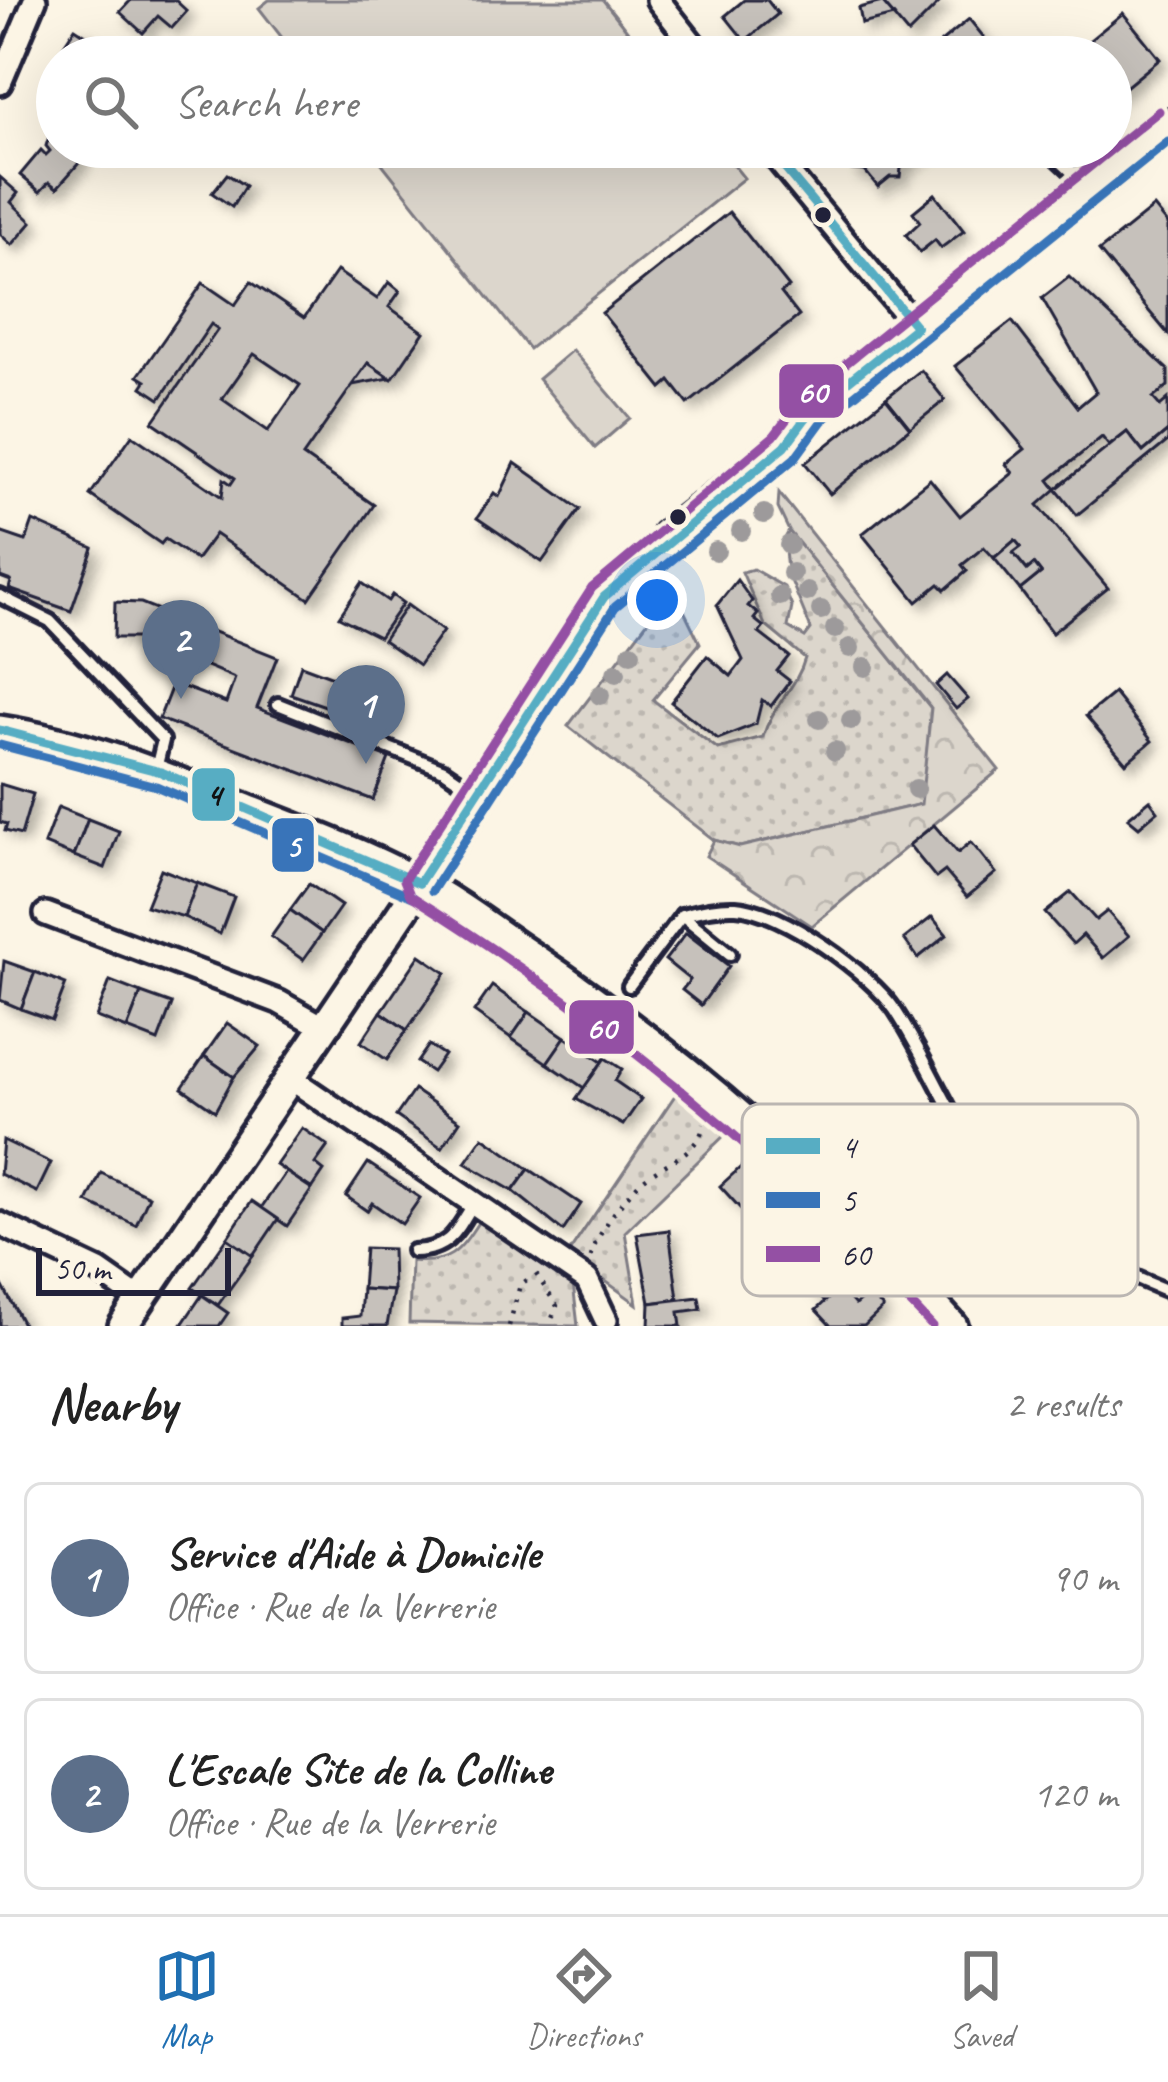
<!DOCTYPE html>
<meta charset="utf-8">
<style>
body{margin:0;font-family:Caveat,sans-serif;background:#f2f2f2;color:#222}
.scale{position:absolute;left:36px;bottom:30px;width:195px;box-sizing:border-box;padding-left:12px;border:6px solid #22223b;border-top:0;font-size:33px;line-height:42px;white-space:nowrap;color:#22223b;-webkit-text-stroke:9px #fcf5e5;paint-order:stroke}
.you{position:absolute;left:657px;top:600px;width:42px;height:42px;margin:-30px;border:9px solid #fff;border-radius:50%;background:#1a73e8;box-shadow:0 0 0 18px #1a73e833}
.badge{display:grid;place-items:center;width:78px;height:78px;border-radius:50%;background:#1f6fb2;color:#fff;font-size:39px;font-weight:700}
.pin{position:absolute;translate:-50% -99px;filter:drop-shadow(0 3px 6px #0008)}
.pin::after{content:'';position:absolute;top:63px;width:42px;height:36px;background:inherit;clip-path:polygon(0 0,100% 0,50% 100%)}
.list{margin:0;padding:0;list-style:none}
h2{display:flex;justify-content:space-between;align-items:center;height:156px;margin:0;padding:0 48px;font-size:51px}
h2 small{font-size:39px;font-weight:400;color:#767676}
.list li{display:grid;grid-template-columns:78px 1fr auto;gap:36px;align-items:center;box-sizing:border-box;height:192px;margin:0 24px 24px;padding:0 24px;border:3px solid #e0e0e0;border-radius:18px}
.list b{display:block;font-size:45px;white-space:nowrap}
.list p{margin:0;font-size:39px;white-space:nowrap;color:#767676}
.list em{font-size:39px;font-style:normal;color:#767676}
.icon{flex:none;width:66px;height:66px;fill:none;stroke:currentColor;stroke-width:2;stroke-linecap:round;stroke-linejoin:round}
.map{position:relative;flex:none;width:1168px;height:1326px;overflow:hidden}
.search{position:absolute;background:#fff;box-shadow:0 12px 48px #0002;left:36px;right:36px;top:36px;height:132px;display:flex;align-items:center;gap:30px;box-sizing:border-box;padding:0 42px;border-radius:66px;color:#767676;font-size:45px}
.sheet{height:588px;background:#fff}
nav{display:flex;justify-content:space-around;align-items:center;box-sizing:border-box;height:168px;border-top:3px solid #e0e0e0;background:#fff;font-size:33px;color:#767676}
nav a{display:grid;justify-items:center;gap:6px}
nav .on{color:#1f6fb2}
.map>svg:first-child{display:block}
.green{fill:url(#green-dots);stroke:#7f7c84;stroke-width:3}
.forest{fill:url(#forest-crowns);stroke:#7f7c84;stroke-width:3}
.pitch{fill:#dcd6cc;stroke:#7f7c84;stroke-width:3}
.building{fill:#c6c1bb;stroke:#22223b;stroke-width:3;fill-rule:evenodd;filter:url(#shadow)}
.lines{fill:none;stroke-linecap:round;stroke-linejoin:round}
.service-casing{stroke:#22223b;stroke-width:20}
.minor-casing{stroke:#22223b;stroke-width:30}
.tertiary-casing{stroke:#22223b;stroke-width:36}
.path{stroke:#22223b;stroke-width:4.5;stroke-dasharray:3 9;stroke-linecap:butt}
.service{stroke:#fcf5e5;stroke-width:10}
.minor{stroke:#fcf5e5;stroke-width:21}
.tertiary{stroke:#fcf5e5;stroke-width:27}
.bus-1-casing{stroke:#fcf5e5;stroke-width:18}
.bus-2-casing{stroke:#fcf5e5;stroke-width:18}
.bus-3-casing{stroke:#fcf5e5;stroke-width:18}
.bus-1{stroke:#57adc3;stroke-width:9}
.bus-2{stroke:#3974b9;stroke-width:9}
.bus-3{stroke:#9450a4;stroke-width:9}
.tree{fill:#9d9a9b}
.bus-dot{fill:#22223b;stroke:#fcf5e5;stroke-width:4.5}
.key{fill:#fcf5e5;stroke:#bbb6b2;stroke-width:3}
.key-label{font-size:33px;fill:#22223b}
.line-badge{stroke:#fcf5e5;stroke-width:4.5}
.badge-label{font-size:33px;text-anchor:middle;font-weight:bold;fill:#fff}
.pale-badge-label{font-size:33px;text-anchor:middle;font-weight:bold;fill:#111}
</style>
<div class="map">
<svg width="1168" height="1326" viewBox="0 0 1168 1326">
<defs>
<pattern id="green-dots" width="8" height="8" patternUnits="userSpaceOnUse" patternTransform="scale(3)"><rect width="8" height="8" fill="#dcd6cc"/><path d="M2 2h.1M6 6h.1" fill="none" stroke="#bcb7b0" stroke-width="1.8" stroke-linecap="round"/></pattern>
<pattern id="forest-crowns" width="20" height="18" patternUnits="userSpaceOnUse" patternTransform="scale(3)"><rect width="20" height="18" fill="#dcd6cc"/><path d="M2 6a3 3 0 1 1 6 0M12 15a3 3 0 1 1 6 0" fill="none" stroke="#bcb7b0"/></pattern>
<filter id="shadow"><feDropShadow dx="7" dy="7" stdDeviation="6" flood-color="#0004"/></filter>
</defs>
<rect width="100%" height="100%" fill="#fcf5e5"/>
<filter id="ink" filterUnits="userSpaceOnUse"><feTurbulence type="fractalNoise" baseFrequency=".00833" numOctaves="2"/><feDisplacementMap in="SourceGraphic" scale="24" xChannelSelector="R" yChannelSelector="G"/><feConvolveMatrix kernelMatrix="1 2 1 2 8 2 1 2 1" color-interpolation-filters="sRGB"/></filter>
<g filter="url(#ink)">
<g class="green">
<path d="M789,531L931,708L922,804L740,847L714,840L568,726L673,588L700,643L653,700L718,749L763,737C772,705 797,688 805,658L765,625L742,572L753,569L784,587L792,607L788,627L805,637L811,629L787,571L784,540Z"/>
<path d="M682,1085L733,1127L625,1232L637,1304L568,1254Z"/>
<path d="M479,1221L573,1284L578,1326L409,1323L411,1261C449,1265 459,1252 479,1221Z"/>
</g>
<path class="forest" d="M779,493L999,770L812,926L706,856L714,840L740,847L921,804L931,708L789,531L778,508Z"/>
<g class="pitch">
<path d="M269,0H603L648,57H297L259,8Z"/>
<path d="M369,147H719L744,178L529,349Z"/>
<path d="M572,350L630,418L595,448L538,379Z"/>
</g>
<g class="building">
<path d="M131,0H175L187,11L172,28L158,16L143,33L120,12Z"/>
<path d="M744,0H767L778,14L745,41L725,16Z"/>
<path d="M887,0H942L908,34L883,4Z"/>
<path d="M882,2L894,16L862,24L859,8Z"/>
<path d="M1123,13L1160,59L1111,99V57H1069Z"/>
<path d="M969,19L1000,57L953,56L941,42Z"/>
<path d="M75,28L111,51L108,57H70L60,51Z"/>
<path d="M55,118L57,147H84L79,163L57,188L49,182L40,192L20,175L41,150L46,155L50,151L46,146Z"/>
<path d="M866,147H927L901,168L900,177H890L878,187L865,171L852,170L854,157Z"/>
<path d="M227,174L245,186L232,207L212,193Z"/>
<path d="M0,177L18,193L11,202L32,222L12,245L0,234Z"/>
<path d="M935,194L964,231L941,248L935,240L920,252L906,235L920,222L913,212Z"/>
<path d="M1154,207L1168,224V334L1099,251Z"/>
<path d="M729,212L789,287L781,293L799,316L688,404L670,381L662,388L602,313Z"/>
<path d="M337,271L377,299L389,282L400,291L389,307L424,332L392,379L368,363L303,456L374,505L309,599L215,534L196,560L165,539L161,544L90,495L132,435L222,497L224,479L231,484L235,478L153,422L218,329L211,324L160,399L142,387L146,381L138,376L203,283L235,305L251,282L304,318ZM254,354L300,385L268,431L222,399Z"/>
<path d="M1069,277L1168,370V386L1153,398L1160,406L1168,399V431L1143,452L1127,432L1109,446L1102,437L1049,480L1056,489L1038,505L1108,588L1052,633L1020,590L1041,573L1034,564L1027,570L1013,553L1021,547L1015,540L994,558L984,547L962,565L967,571L945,590L939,584L917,602L862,534L930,479L960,516L1013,473L1006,464L1025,449L955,366L1012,321L1078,407L1096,392L1042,298Z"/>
<path d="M368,363L390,378L352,385Z"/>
<path d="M921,370L945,400L910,428L886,398Z"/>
<path d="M886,398L910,428L830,494L805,463Z"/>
<path d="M1168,431V441L1077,515L1056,489L1127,432L1143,452Z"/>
<path d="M515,463L580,509L542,562L477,518L494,493L499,497Z"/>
<path d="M33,521L93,548L71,611L9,589L11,581L0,577V532L26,541Z"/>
<path d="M1015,540L1021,547L1013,553L1027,570L1034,564L1041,573L1020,590L994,558Z"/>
<path d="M737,580L752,601L748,606L758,614L754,619L764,627L759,633L789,656L777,671L790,681L771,706L762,700L756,724L718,739L671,702L707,656L731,676L743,660L717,605Z"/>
<path d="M362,583L388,601L392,595L403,603L379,637L339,617Z"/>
<path d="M115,602L141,603L277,657L257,708L389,758L373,800L159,719L173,683L226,703L235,678L206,666L209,657L175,658V652L139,645V638H114Z"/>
<path d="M407,605L443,631L419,665L383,640Z"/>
<path d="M301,665L368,690L363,707L338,698L334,709L291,694Z"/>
<path d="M947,675L968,699L956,709L936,685Z"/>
<path d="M1114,693L1152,741L1126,763L1086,716Z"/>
<path d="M0,784L33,794L21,835L5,831L7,824L0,822Z"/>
<path d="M1150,800L1158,811L1139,827L1128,818Z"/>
<path d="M58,807L88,819L74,856L44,844Z"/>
<path d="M88,819L119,831L105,868L74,856Z"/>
<path d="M934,825L958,853L971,842L996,873L967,897L945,871L936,878L909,845Z"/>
<path d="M161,869L197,883L184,917L146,906Z"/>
<path d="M197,883L234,897L220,934L184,917Z"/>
<path d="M309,884L341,906L322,933L290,910Z"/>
<path d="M1071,892L1096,920L1107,911L1129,936L1103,958L1083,935L1073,944L1045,913Z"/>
<path d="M290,910L322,933L303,960L271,937Z"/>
<path d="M932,917L947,935L918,958L904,939Z"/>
<path d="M686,933L729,966L701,1005L682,990L690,980L665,960Z"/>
<path d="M420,955L446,973L407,1030L381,1012Z"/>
<path d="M4,961L35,972L21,1009L0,1000Z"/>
<path d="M35,972L66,984L52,1020L21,1009Z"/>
<path d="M110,981L141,993L127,1029L96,1017Z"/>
<path d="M492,986L529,1012L511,1038L474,1012Z"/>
<path d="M141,993L172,1004L158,1041L127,1029Z"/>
<path d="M381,1012L407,1030L387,1060L361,1042Z"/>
<path d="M529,1012L565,1037L547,1063L511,1038Z"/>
<path d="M227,1023L260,1046L234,1077L204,1056Z"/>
<path d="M565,1037L602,1062L584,1088L547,1063Z"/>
<path d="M429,1045L444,1055L432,1072L417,1062Z"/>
<path d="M204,1056L234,1077L215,1111L182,1088Z"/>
<path d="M605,1058L622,1069L615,1081L641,1099L623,1125L576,1099Z"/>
<path d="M414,1090L460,1121L442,1148L396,1116Z"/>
<path d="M302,1128L328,1146L315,1164L324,1171L312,1189L276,1165Z"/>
<path d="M483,1137L529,1169L513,1191L465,1163Z"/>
<path d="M3,1140L51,1163L37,1192L0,1174Z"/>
<path d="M368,1163L420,1198L402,1224L372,1203L367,1211L346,1196Z"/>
<path d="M743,1165L773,1197L750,1219L720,1186Z"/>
<path d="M529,1169L581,1204L563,1231L513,1191Z"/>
<path d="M286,1172L312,1189L287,1226L261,1208Z"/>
<path d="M101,1173L149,1196L136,1225L87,1202Z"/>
<path d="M252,1201L278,1219L253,1256L227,1238Z"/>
<path d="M669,1230L678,1299L650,1303L637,1234Z"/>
<path d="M227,1238L253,1256L218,1305L192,1288Z"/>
<path d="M365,1248L392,1249L393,1291L362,1289Z"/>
<path d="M819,1248L848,1280L825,1302L795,1269Z"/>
<path d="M1,1283L24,1326H0Z"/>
<path d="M840,1288L855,1305L869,1293L883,1308L864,1326H831L816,1310Z"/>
<path d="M362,1289L393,1291L387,1326H342V1318L360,1316Z"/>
<path d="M202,1295L228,1313L219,1326H181Z"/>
<path d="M699,1297L701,1309L679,1312L681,1326H649L650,1303Z"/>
</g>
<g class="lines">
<g class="service-casing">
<g id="service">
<path d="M1045,147L1087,186"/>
<path d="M660,530L735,471"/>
<path d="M0,596L50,621L163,740L156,769"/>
<path d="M278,704L444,770L478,793"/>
<path d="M682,915L730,954"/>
<path d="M629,986L682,915C700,910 717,906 736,907C782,910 870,973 895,1010C931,1065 952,1125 993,1177C1038,1232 1103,1265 1168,1291"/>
<path d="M413,1251C448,1250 456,1233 473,1204"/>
</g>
</g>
<g class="minor-casing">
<g id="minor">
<path d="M658,0L703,57"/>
<path d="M0,83L35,0"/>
<path d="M767,147L916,327"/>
<path d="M46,914L279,1002L323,1027"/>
<path d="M290,1078L587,1280L606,1320"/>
<path d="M0,1224L99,1271L139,1299"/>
</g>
</g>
<g class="tertiary-casing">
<g id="tertiary">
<path d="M0,730C85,743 162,775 242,807C301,830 360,852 417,882C457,902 493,931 531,956C695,1067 820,1179 953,1326"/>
<path d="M123,1326L481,795C523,731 551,653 604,597C668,530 756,485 811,411L1168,123"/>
</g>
</g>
<g class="path">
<path d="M591,1257C596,1234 626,1194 644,1179C665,1162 700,1153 704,1123"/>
<path d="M536,1274L557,1306L549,1326"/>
<path d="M509,1326L520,1285L534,1275"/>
</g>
<use href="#service" class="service"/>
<use href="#minor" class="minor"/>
<use href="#tertiary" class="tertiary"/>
<g class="bus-1-casing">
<g id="bus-1">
<path d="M767,147L916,327"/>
<path d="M0,730L161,772L419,883"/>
<path d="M419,883L604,597L785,446L811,411L916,327"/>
</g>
</g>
<g class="bus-2-casing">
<g id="bus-2">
<path d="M0,745L156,786L413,897"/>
<path d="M432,891L615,607L795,458L822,421L1168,142"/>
</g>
</g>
<g class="bus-3-casing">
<path id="bus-3" d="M932,1326C775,1158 605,1017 410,895L404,880L592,588L774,436L802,399L1159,111"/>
</g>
<use href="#bus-1" class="bus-1"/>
<use href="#bus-2" class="bus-2"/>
<use href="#bus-3" class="bus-3"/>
</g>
<g class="tree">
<circle cx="764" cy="514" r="10"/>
<circle cx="741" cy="531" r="10"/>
<circle cx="789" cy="545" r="10"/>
<circle cx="716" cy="551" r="10"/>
<circle cx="792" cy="573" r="10"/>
<circle cx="807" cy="592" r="10"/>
<circle cx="780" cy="596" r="10"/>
<circle cx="671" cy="600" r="10"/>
<circle cx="821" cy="610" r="10"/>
<circle cx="835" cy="629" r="10"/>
<circle cx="850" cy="648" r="10"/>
<circle cx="631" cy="653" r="10"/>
<circle cx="865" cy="667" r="10"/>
<circle cx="616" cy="673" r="10"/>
<circle cx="600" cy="695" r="10"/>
<circle cx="819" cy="719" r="10"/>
<circle cx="851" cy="720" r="10"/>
<circle cx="835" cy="751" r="10"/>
<circle cx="916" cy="789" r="10"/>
</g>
</g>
<g class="bus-dot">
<circle cx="823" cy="215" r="10"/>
<circle cx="678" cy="517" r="10"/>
</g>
<rect x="742" y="1104" width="396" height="192" rx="18" class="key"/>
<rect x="766" y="1138" width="54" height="16" fill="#57adc3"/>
<rect x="766" y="1192" width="54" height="16" fill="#3974b9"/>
<rect x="766" y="1246" width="54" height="16" fill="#9450a4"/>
<g class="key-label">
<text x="841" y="1158">4</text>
<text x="841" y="1212">5</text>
<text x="841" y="1266">60</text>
</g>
<g class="line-badge">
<rect x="777" y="362" width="69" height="58" rx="12" fill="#9450a4"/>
<rect x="190" y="766" width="47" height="57" rx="12" fill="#57adc3"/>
<rect x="270" y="816" width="46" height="58" rx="12" fill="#3974b9"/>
<rect x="567" y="998" width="69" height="58" rx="12" fill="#9450a4"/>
</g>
<g class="badge-label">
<text x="812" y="403">60</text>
<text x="293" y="857">5</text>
<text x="601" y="1039">60</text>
</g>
<g class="pale-badge-label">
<text x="214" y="806">4</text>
</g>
</svg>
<div class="scale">50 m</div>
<div class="you"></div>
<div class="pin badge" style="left:366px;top:764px;background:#5c6f8a">1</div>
<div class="pin badge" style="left:181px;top:699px;background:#5c6f8a">2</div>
<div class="search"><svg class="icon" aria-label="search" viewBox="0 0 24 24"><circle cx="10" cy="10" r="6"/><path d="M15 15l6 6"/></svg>Search here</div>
</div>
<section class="sheet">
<h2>Nearby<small>2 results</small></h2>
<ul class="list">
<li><span class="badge" style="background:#5c6f8a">1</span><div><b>Service d'Aide à Domicile</b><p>Office · Rue de la Verrerie</p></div><em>90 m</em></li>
<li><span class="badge" style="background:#5c6f8a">2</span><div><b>L'Escale Site de la Colline</b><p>Office · Rue de la Verrerie</p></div><em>120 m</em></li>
</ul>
</section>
<nav>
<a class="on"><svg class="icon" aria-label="map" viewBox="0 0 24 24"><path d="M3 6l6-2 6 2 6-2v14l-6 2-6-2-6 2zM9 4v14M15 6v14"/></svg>Map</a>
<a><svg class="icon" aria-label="directions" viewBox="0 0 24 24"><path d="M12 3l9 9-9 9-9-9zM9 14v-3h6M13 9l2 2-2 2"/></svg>Directions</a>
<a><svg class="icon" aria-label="saved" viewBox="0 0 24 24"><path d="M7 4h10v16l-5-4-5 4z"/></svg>Saved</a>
</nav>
